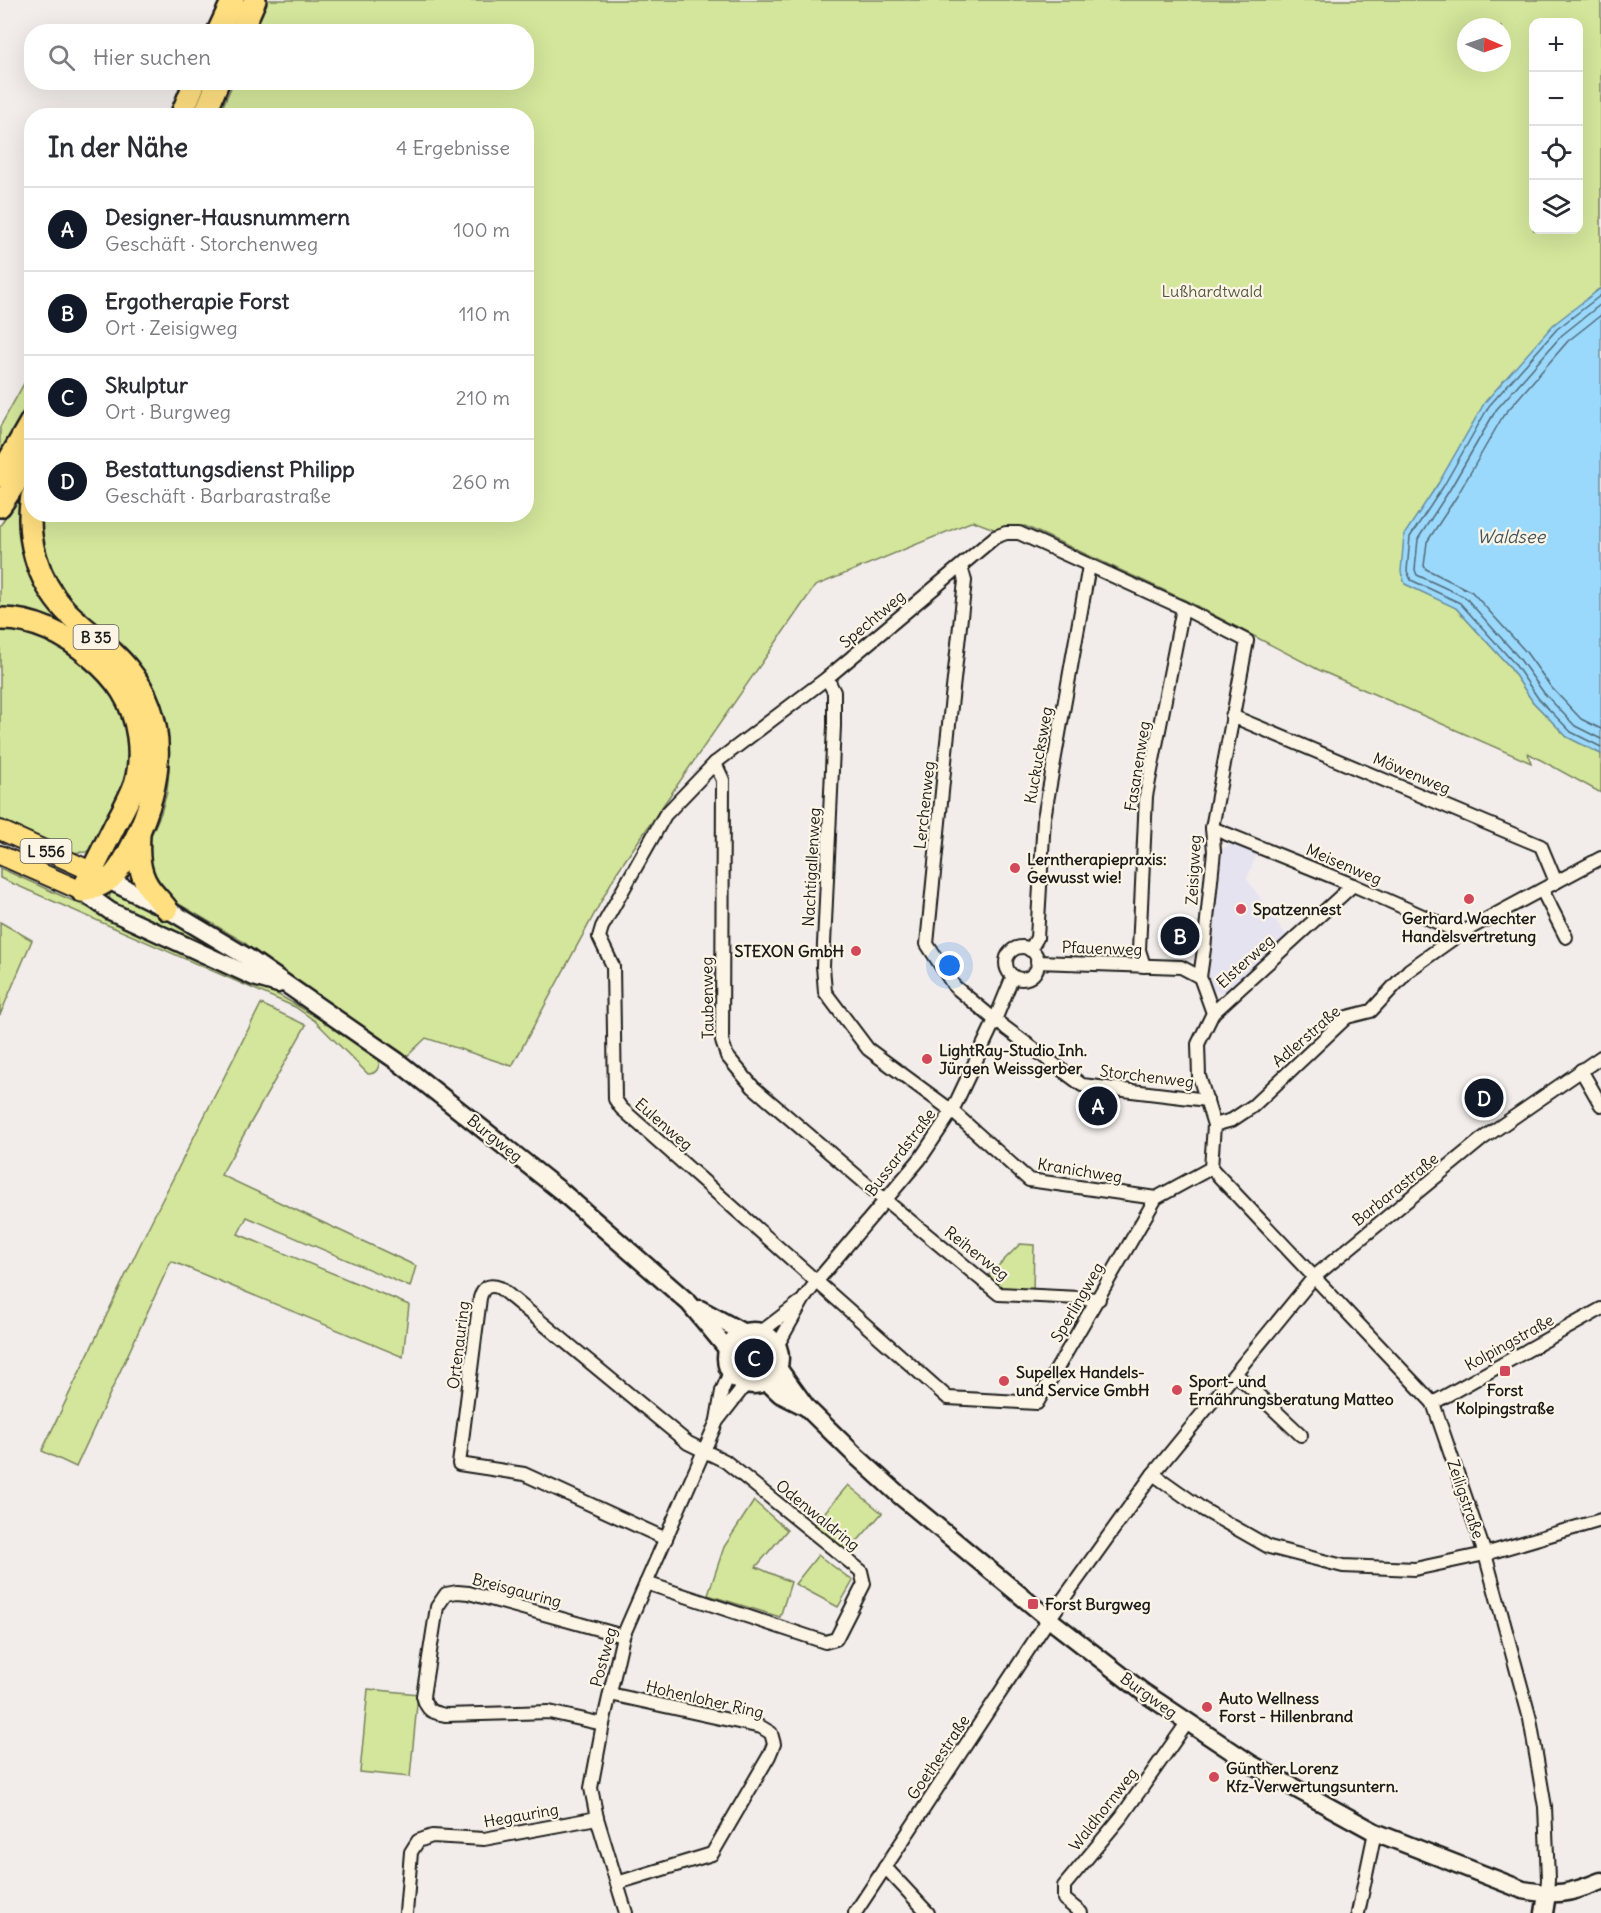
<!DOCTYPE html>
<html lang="de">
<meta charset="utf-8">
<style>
body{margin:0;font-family:Delius,sans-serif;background:#f7f7f7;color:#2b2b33}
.controls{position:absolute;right:18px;top:18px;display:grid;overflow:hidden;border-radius:12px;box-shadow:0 6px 24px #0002}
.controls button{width:54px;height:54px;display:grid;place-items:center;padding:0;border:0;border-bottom:2px solid #e1e1e2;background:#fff;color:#2b2b33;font:30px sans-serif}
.compass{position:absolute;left:1457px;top:18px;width:54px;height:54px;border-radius:50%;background:#fff;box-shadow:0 6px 24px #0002;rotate:92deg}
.you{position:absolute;left:950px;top:966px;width:21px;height:21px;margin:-15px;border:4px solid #fff;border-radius:50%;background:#1a73e8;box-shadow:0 0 0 9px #1a73e833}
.badge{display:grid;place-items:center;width:39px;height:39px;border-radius:50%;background:#111827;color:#fff;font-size:20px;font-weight:700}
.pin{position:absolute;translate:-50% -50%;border:3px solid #fff;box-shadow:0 2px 6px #0006}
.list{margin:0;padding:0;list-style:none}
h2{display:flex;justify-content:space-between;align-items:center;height:78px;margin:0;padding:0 24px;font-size:26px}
h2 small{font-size:20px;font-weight:400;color:#7c7c81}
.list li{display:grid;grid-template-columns:39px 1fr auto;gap:18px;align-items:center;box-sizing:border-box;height:84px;padding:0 24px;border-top:2px solid #e1e1e2}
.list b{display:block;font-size:22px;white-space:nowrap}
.list p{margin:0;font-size:20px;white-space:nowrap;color:#7c7c81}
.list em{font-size:20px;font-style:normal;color:#7c7c81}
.icon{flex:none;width:33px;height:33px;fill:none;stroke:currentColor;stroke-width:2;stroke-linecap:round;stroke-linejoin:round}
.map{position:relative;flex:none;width:1601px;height:1913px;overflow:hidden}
.search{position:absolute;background:#fff;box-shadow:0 6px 24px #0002;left:24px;top:24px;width:510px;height:66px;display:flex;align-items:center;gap:15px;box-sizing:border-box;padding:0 21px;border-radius:24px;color:#7c7c81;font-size:22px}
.panel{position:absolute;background:#fff;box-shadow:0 6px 24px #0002;left:24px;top:108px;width:510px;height:414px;border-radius:24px}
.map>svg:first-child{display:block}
.built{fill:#e6e3f0}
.green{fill:#d3e69b;stroke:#78815c;stroke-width:1.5;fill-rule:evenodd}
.water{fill:#9bd9fc;stroke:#688da2;stroke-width:1.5}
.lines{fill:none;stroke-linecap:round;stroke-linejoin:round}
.shore{stroke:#4f6876;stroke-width:1.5}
.street-casing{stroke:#1c1c1c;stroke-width:16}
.secondary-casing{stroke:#1c1c1c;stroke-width:21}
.primary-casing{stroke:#1c1c1c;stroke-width:22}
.highway-casing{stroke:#1c1c1c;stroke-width:26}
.street{stroke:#fcf5e5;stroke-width:12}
.secondary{stroke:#fcf5e5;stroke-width:16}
.primary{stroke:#ffdf80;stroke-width:18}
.highway{stroke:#ffdf80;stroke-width:21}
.poi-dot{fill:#d1495b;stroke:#fcf5e5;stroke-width:2}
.labels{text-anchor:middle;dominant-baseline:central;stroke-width:4.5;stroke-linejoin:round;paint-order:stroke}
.shield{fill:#fcf5e5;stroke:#5f5d58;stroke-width:1.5}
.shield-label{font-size:15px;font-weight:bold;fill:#1c1c1c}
.park-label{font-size:16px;fill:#535942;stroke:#fcf5e5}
.street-label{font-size:16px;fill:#1c1c1c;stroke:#fcf5e5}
.poi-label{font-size:16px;font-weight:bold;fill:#1c1c1c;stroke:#fcf5e5;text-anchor:start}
.water-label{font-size:18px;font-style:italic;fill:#42555f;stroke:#fcf5e5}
</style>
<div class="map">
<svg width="1601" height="1913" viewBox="0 0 1601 1913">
<rect width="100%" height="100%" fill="#f2edea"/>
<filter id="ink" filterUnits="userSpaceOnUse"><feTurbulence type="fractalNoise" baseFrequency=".0167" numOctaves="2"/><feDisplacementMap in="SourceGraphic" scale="12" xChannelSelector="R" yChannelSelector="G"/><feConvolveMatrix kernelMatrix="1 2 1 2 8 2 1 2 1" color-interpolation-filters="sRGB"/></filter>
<g filter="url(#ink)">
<path class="built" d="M1233,843L1258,851L1247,879L1288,938L1225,994L1210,989L1207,983L1218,858L1222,849Z"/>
<g class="green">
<path d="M265,0H1601V288L1596,291L1438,484L1405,535V584L1455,607L1509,666L1533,702L1567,737L1601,754V793L1528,753L1531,763L1319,670L1185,600L1025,526L994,529L973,521L815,586L617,872L512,1066L426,1038L406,1057L392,1050L281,974L244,942L167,897L152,881L145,849L161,813L167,792L169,770L167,726L146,677L129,655L86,621L58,587L42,549L38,515L526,514V116L219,115L233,83L526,82V32L253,31ZM1534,22H1578V230H1534ZM1466,27H1502V63H1466Z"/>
<path d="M31,371V404L0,458V427Z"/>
<path d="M24,486C17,524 21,562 43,596C62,626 93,643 116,669C150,707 158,765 138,810C130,828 122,852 107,865L105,864C113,847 121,831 129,815C135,804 142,793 144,781C147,762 149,741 143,722C124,662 63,614 0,612V526Z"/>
<path d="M0,624L58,641L107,681L130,723V772L121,796L93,847L86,852L66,853L0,825Z"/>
<path d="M0,868L260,985C303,1007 339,1031 379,1059C380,1067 377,1074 368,1074L315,1021L295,1007L0,878Z"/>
<path d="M114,891L120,892L256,969L120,911L109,901L110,893Z"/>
<path d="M0,922L32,940L0,1015Z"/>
<path d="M261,1004L306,1025L221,1175L416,1266L410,1287L247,1217L238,1234L409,1305L403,1357L171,1261L76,1467L42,1451L149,1226Z"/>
<path d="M1020,1244L1034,1245L1033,1293L1000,1290L987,1277Z"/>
<path d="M752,1342C771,1343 777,1368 758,1373C737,1379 729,1348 752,1342Z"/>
<path d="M848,1485L882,1513L847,1553L814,1525Z"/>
<path d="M754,1501L787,1530L756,1567L791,1582L780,1617L708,1595L724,1547Z"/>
<path d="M818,1555L853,1581L838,1607L795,1584Z"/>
<path d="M368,1689L418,1694L410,1777L360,1772Z"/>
</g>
<path class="water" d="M1601,288V754L1567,737L1533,702L1509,666L1456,608L1405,584L1401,572L1404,535L1438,484L1485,402L1553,325Z"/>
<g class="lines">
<g class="shore">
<path d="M1601,295L1557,329L1489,406L1443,487L1410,537L1407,571L1411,580L1460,603L1514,663L1538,698L1571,732L1601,747"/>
<path d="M1601,304L1562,335L1496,410L1449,491L1418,539L1415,570L1417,575L1465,597L1519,658L1544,693L1575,726L1601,739"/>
<path d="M1601,315L1568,341L1503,416L1457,496L1427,542L1424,566L1426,569L1472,592L1526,652L1551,687L1581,719L1601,729"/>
</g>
<g class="street-casing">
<g id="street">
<path d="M1006,533H1019L1183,608L1247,641L1212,828L1214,851L1204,949L1200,977L1213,1013L1198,1044L1199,1076L1214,1125L1211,1168L1156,1198L1037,1403L948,1398L621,1108L615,1099L613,966L599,937L602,927L665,815L715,763L827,678L995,537Z"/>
<path d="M961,567L965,581L946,751L927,944L954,986L995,1020L1082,1085L1207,1100"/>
<path d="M827,678L834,692V726L823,966L825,992L868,1049L952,1111L1029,1180L1156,1198"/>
<path d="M1232,716L1541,846L1556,882"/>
<path d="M715,763L723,780L722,1041L727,1056L753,1087L885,1200L999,1294L1099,1299"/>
<path d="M1212,828L1353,885L1461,933"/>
<path d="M1542,890L1566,937"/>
<circle cx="1022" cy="963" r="16"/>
<path d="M1030,950L1037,938L1044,818L1089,566"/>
<path d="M1037,962L1181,967L1200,977"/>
<path d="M1144,966L1139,950L1146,796L1183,608"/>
<path d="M1213,1013L1353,885"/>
<path d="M1581,1070L1601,1105"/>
<path d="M1214,1125L1232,1120L1253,1106L1347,1017L1371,1011L1409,970L1461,933L1601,858"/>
<path d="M1211,1168L1433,1403L1485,1554L1530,1719L1545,1807L1548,1879L1547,1894"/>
<path d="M761,1332L799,1303"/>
<path d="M777,1346L803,1300L817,1281L920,1159L952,1111L995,1020L1013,976"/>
<path d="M1236,1374L1301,1435"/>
<path d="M1433,1403L1601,1309"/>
<path d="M717,1420L722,1391L730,1372"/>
<path d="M1153,1474L1204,1510L1269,1547L1343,1566L1415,1569L1485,1554L1601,1520"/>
<path d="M646,1583L825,1642L836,1639L864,1584L861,1571L725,1461L688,1443L500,1288C490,1284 483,1286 480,1298L459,1464L524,1474L666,1539"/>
<path d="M610,1694L761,1727L771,1733L774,1744L769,1756L712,1854L617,1883"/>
<path d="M603,1724L549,1712L445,1715C431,1712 427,1711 423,1696L437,1607L446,1594L457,1592L469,1593L623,1636"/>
<path d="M885,1867L928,1913"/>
<path d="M406,1913L411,1852L418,1841L432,1836L484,1839L597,1818"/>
<path d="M626,1913L597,1818L591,1788L603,1724L623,1636L717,1421L746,1384"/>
<path d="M855,1913L1044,1626L1153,1474L1314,1277L1482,1139L1601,1057"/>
<path d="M1081,1913L1064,1899V1886L1122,1816L1187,1723"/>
<path d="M1358,1913L1375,1832"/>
</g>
</g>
<g class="secondary-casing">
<g id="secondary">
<path d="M100,876L167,909L247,957L397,1061L562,1192L689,1303L728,1350"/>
<path d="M82,891L110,911L254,977L278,984"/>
<path d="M700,1309L744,1333"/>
<circle cx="753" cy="1358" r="27"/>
<path d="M778,1368L807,1408L855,1455L898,1494L1049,1619L1143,1692L1251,1764L1375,1832L1523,1890C1557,1896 1569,1894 1601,1881"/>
<path d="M766,1381L780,1394L804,1406"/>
<path d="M1544,1913L1547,1894"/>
</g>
</g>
<g class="primary-casing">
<g id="primary">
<path d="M0,830L91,871"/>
<path d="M0,855L82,891"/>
</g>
</g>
<g class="highway-casing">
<g id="highway">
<path d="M218,32L233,0"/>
<path d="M241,32L255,0"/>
<path d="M181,116L195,82"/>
<path d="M204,116L218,82"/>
<path d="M0,476L32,420"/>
<path d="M32,496C25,536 37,580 65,610C85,631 110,646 128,669C170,720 162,785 135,840C122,866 113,886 82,891"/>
<path d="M0,506L32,458"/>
<path d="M0,619C33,618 67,635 91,657C103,667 113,677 122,691C138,716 144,755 135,784C130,798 122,812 115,825C104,847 93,869 82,891"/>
<path d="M139,834C138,852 138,871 148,886C154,895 161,901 167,909"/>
</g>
</g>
<use href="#street" class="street"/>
<use href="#secondary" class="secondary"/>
<use href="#primary" class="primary"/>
<use href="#highway" class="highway"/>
</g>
</g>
<g class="poi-dot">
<circle cx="1015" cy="868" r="6"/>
<circle cx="1469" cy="899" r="6"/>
<circle cx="1241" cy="909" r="6"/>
<circle cx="856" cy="951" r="6"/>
<circle cx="927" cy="1059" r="6"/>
<rect x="1499" y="1365" width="12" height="12" rx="3"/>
<circle cx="1004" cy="1381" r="6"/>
<circle cx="1177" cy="1390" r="6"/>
<rect x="1027" y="1598" width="12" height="12" rx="3"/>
<circle cx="1207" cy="1707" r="6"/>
<circle cx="1214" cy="1777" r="6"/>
</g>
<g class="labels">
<g class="shield">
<rect x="73.5" y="625" width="45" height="24" rx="4.5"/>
<rect x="20.5" y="839" width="51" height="24" rx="4.5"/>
</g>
<g class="shield-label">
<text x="96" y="637">B 35</text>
<text x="46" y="851">L 556</text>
</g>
<g class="park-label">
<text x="1212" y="291">Lußhardtwald</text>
</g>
<g class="street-label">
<text transform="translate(872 619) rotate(-40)">Spechtweg</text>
<text transform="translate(1038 755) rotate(-80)">Kuckucksweg</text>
<text transform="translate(1137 766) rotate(-81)">Fasanenweg</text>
<text transform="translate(1412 773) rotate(23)">Möwenweg</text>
<text transform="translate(924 805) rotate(-84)">Lerchenweg</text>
<text transform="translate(1344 864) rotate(23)">Meisenweg</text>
<text transform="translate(811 867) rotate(-87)">Nachtigallenweg</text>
<text transform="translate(1193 870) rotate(-87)">Zeisigweg</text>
<text transform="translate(1102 948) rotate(2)">Pfauenweg</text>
<text transform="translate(1245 961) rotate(-42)">Elsterweg</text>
<text transform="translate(707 998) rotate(-91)">Taubenweg</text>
<text transform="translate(1306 1036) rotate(-41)">Adlerstraße</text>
<text transform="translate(1147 1076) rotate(7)">Storchenweg</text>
<text transform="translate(664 1124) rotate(41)">Eulenweg</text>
<text transform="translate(495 1138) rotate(39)">Burgweg</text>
<text transform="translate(900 1152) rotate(-53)">Bussardstraße</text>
<text transform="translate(1080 1170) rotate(9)">Kranichweg</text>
<text transform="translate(1395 1189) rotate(-39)">Barbarastraße</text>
<text transform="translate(977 1253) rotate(38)">Reiherweg</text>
<text transform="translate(1077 1302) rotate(-60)">Sperlingweg</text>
<text transform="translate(1509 1342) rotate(-29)">Kolpingstraße</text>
<text transform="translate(458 1345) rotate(-83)">Ortenauring</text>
<text transform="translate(1466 1499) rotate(71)">Zeiligstraße</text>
<text transform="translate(818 1515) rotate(39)">Odenwaldring</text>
<text transform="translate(517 1590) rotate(15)">Breisgauring</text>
<text transform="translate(603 1657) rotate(-75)">Postweg</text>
<text transform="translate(1149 1695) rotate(36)">Burgweg</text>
<text transform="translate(705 1699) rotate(13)">Hohenloher Ring</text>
<text transform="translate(938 1757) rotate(-56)">Goethestraße</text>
<text transform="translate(1103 1809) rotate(-52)">Waldhornweg</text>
<text transform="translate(521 1815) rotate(-10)">Hegauring</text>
</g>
<g class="poi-label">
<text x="1027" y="859">Lerntherapiepraxis:<tspan x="1027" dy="18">Gewusst wie!</tspan></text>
<text x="1253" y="909">Spatzennest</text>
<text x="1469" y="918" text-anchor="middle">Gerhard Waechter<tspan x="1469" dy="18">Handelsvertretung</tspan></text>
<text x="844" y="951" text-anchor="end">STEXON GmbH</text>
<text x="939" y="1050">LightRay-Studio Inh.<tspan x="939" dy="18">Jürgen Weissgerber</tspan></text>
<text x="1016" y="1372">Supellex Handels-<tspan x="1016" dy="18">und Service GmbH</tspan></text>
<text x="1189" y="1381">Sport- und<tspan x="1189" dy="18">Ernährungsberatung Matteo</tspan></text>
<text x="1505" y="1390" text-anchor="middle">Forst<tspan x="1505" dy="18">Kolpingstraße</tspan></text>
<text x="1045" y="1604">Forst Burgweg</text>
<text x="1219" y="1698">Auto Wellness<tspan x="1219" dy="18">Forst - Hillenbrand</tspan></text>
<text x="1226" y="1768">Günther Lorenz<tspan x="1226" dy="18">Kfz-Verwertungsuntern.</tspan></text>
</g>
<g class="water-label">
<text x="1511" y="536">Waldsee</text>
</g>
</g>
</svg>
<div class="controls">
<button>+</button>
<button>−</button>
<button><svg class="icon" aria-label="locate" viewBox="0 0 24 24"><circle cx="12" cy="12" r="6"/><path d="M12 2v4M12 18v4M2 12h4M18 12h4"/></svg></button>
<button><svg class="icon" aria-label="layers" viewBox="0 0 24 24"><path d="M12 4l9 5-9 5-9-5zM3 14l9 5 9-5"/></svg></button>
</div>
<svg class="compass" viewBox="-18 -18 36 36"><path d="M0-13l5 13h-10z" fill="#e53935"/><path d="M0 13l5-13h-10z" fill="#7c7c81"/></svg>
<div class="you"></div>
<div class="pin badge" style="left:1098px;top:1106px">A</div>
<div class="pin badge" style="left:1180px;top:936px">B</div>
<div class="pin badge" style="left:754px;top:1358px">C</div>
<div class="pin badge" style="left:1484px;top:1098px">D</div>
<div class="search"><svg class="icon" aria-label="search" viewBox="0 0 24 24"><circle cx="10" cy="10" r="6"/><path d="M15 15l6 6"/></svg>Hier suchen</div>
<section class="panel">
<h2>In der Nähe<small>4 Ergebnisse</small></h2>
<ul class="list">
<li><span class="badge">A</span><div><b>Designer-Hausnummern</b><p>Geschäft · Storchenweg</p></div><em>100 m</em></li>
<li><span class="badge">B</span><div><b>Ergotherapie Forst</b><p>Ort · Zeisigweg</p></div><em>110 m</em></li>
<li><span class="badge">C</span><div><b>Skulptur</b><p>Ort · Burgweg</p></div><em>210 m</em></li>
<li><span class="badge">D</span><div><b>Bestattungsdienst Philipp</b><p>Geschäft · Barbarastraße</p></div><em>260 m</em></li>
</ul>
</section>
</div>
